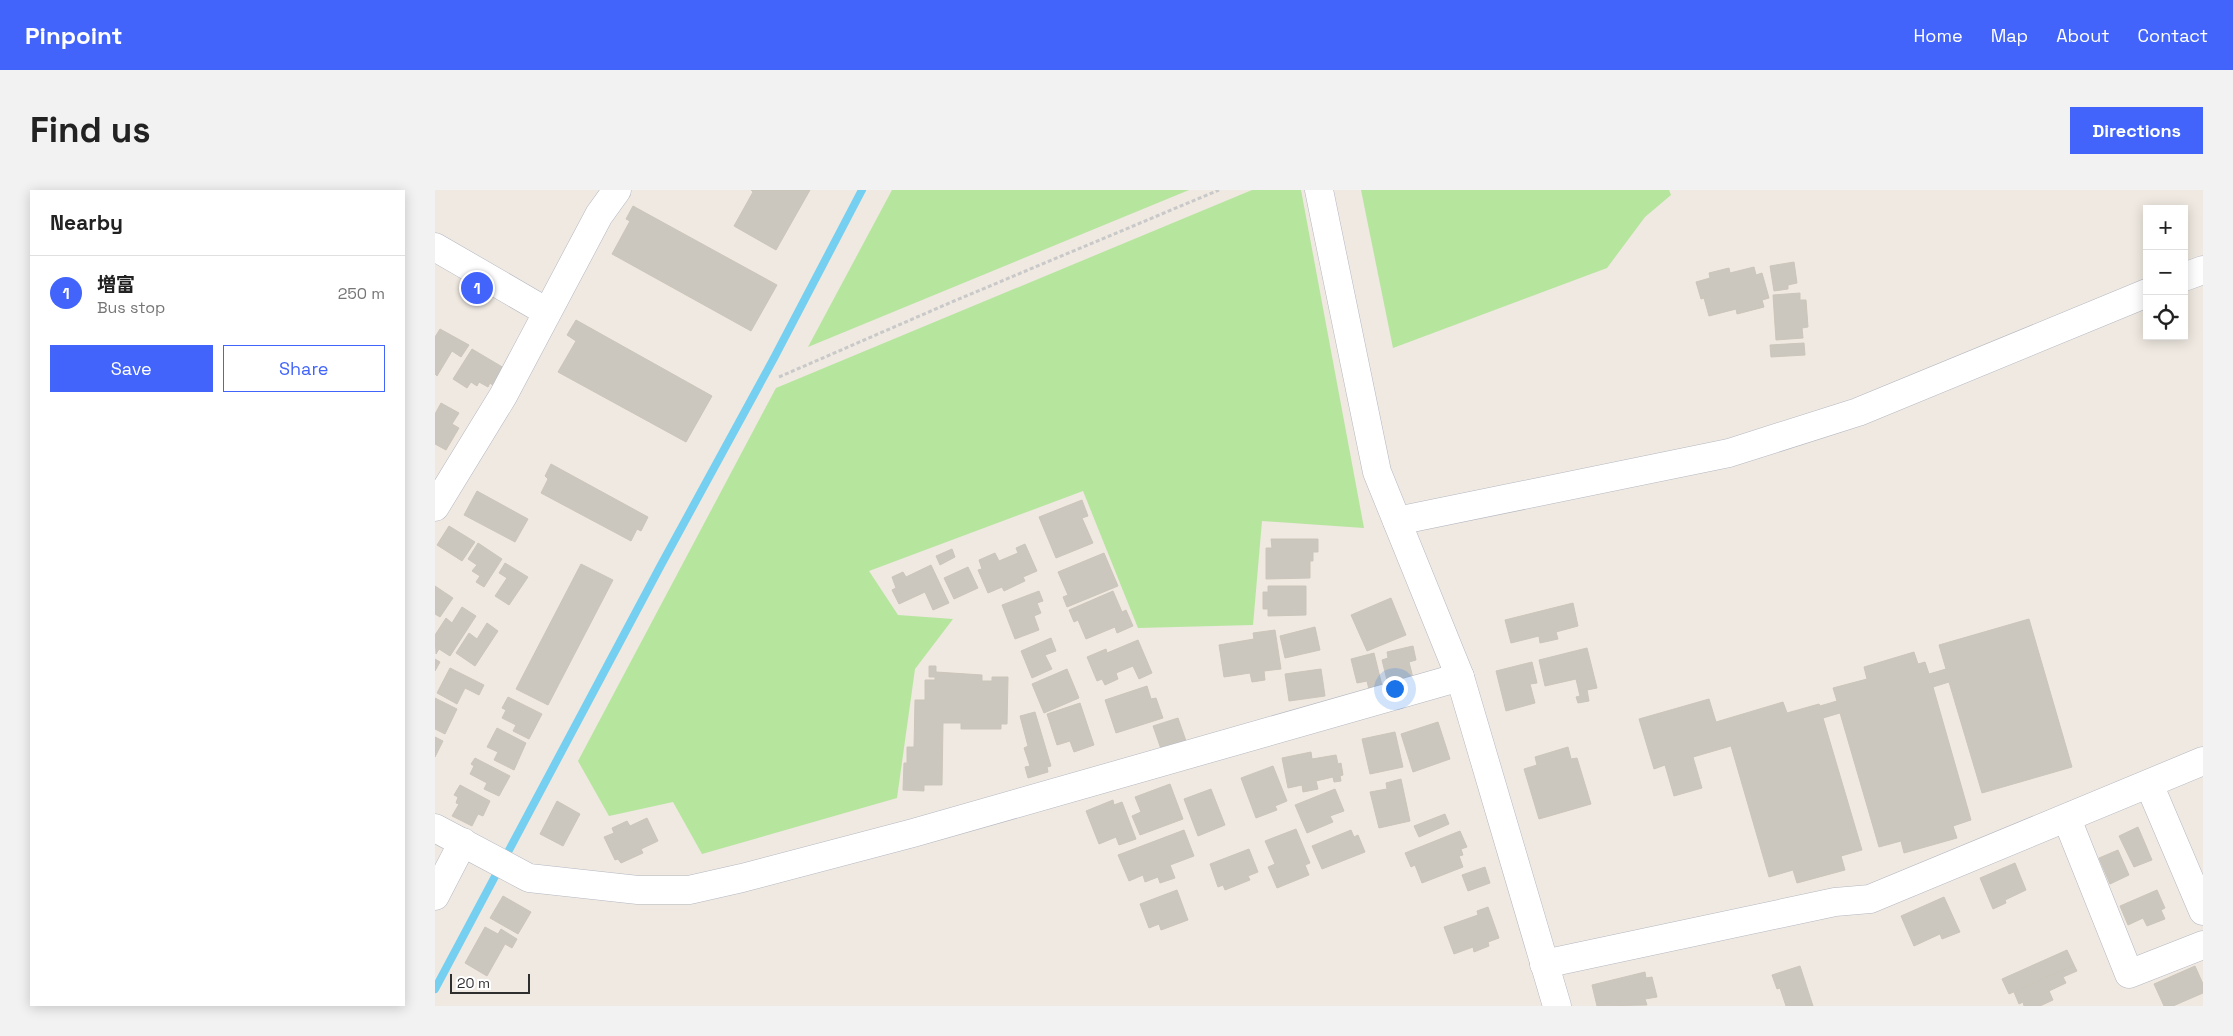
<!DOCTYPE html>
<meta charset="utf-8">
<style>
body{margin:0;font-family:"Space Grotesk","Noto Sans JP",sans-serif;background:#f2f2f2;color:#222}
.controls{position:absolute;right:15px;top:15px;display:grid;overflow:hidden;border-radius:0px;box-shadow:0 2px 12px #0003}
.controls button{width:45px;height:45px;display:grid;place-items:center;padding:0;border:0;border-bottom:1px solid #e0e0e0;background:#fff;color:#222;font:25px sans-serif}
.scale{position:absolute;left:15px;bottom:12px;width:80px;box-sizing:border-box;padding-left:5px;border:2px solid #2e2e2e;border-top:0;font-size:14px;line-height:18px;white-space:nowrap;color:#2e2e2e;-webkit-text-stroke:4px #fff;paint-order:stroke}
.you{position:absolute;left:959px;top:498px;width:18px;height:18px;margin:-12px;border:4px solid #fff;border-radius:50%;background:#1a73e8;box-shadow:0 0 0 8px #1a73e833}
.badge{display:grid;place-items:center;width:32px;height:32px;border-radius:50%;background:#4264fb;color:#fff;font-size:16px;font-weight:700}
.pin{position:absolute;translate:-50% -50%;border:2px solid #fff;box-shadow:0 1px 5px #0006}
.list{margin:0;padding:0;list-style:none}
h2{display:flex;justify-content:space-between;align-items:center;height:65px;margin:0;padding:0 20px;font-size:21px}
h2 small{font-size:16px;font-weight:400;color:#767676}
.list li{display:grid;grid-template-columns:32px 1fr auto;gap:15px;align-items:center;box-sizing:border-box;height:75px;padding:0 20px;border-top:1px solid #e0e0e0}
.list b{display:block;font-size:19px;white-space:nowrap}
.list p{margin:0;font-size:16px;white-space:nowrap;color:#767676}
.list em{font-size:16px;font-style:normal;color:#767676}
.actions{display:flex;gap:10px;padding:15px 20px}
.actions a{flex:1;padding:11px 0;border:1px solid #4264fb;border-radius:0px;text-align:center;font-size:18px;color:#4264fb}
.actions .main{background:#4264fb;color:#fff}
.icon{flex:none;width:28px;height:28px;fill:none;stroke:currentColor;stroke-width:2;stroke-linecap:round;stroke-linejoin:round}
.map{position:relative;flex:none;width:1768px;height:816px;overflow:hidden;border-radius:0px}
header{display:flex;align-items:center;gap:30px;box-sizing:border-box;height:70px;padding:0 25px;background:#4264fb;color:#fff}
header strong{font-size:24px}
nav{display:flex;gap:28px;margin-inline-start:auto;font-size:18px}
.intro{display:flex;align-items:center;justify-content:space-between;box-sizing:border-box;height:120px;padding:0 30px}
h1{margin:0;font-size:35px}
.button{padding:12px 22px;border-radius:0px;background:#4264fb;color:#fff;font-size:18px;font-weight:700}
main{display:flex;gap:30px;padding:0 30px}
aside{flex:1;background:#fff;border-radius:0px;box-shadow:0 2px 12px #0003}
.map>svg:first-child{display:block}
.green{fill:#b6e59e}
.lines{fill:none;stroke-linecap:round;stroke-linejoin:round}
.stream{stroke:#75cff0;stroke-width:8}
.building{fill:#cbc7bf;stroke:#cbc5ba}
.minor-casing{stroke:#b4b7c1;stroke-width:29}
.tertiary-casing{stroke:#b4b7c1;stroke-width:29}
.path{stroke:#c9c9c9;stroke-width:3;stroke-dasharray:4 2.5;stroke-linecap:butt}
.minor{stroke:#fff;stroke-width:28}
.tertiary{stroke:#fff;stroke-width:28}
</style>
<header>
<strong>Pinpoint</strong>
<nav><a>Home</a><a>Map</a><a>About</a><a>Contact</a></nav>
</header>
<div class="intro"><h1>Find us</h1><a class="button">Directions</a></div>
<main>
<aside>
<h2>Nearby<small></small></h2>
<ul class="list">
<li><span class="badge">1</span><div><b>増富</b><p>Bus stop</p></div><em>250 m</em></li>
</ul>
<div class="actions"><a class="main">Save</a><a>Share</a></div>
</aside>
<div class="map">
<svg width="1768" height="816" viewBox="0 0 1768 816">
<rect width="100%" height="100%" fill="#efe9e1"/>
<g class="green">
<path d="M457,0H754L373,157Z"/>
<path d="M817,0H866L929,338L827,331L818,435L703,438L648,301L434,381L463,425L518,429L480,479L462,608L267,664L238,612L174,626L143,571L341,198Z"/>
<path d="M926,0H1234L1236,5L1210,27L1172,78L958,158Z"/>
</g>
<g class="lines">
<path class="stream" d="M0,799L226,375L339,168L427,0"/>
</g>
<g class="building">
<path d="M316,0H375L341,60L299,36L318,2Z"/>
<path d="M198,16L342,95L316,141L177,64L195,31L191,29Z"/>
<path d="M1359,72L1362,93L1353,95V99L1339,101L1335,76Z"/>
<path d="M1319,77L1321,85L1327,83L1334,108L1327,110L1329,117L1302,124L1301,119L1274,126L1269,108L1266,109L1261,92L1275,88L1274,83L1294,78L1295,83Z"/>
<path d="M1365,103V110H1371L1373,137L1367,138L1368,148L1341,150L1338,105Z"/>
<path d="M141,130L277,206L251,252L123,182L141,151L132,145Z"/>
<path d="M5,139L34,155L26,167L17,161L2,186L0,184V147Z"/>
<path d="M1369,153L1370,165L1336,167L1335,155Z"/>
<path d="M37,159L69,178L59,196L55,193L53,197L44,192L42,196L36,192L32,198L18,189Z"/>
<path d="M6,213L24,223L17,234L24,238L11,260L0,254V224Z"/>
<path d="M116,274L213,327L206,341L202,339L196,351L106,303L113,289L110,286Z"/>
<path d="M42,301L93,329L80,352L29,325Z"/>
<path d="M647,310L653,326L647,328L658,353L621,368L604,327Z"/>
<path d="M14,336L40,352L27,371L2,355Z"/>
<path d="M836,349H883V362H878V371H875V388L831,389V358H837Z"/>
<path d="M43,353L67,369L49,397L41,392L45,386L37,381L42,375L33,369Z"/>
<path d="M590,354L602,381L588,387L590,391L569,401L567,397L553,403L543,380L547,379L544,370L560,363L564,371L583,363L581,358Z"/>
<path d="M517,359L520,367L505,375L501,366Z"/>
<path d="M669,363L683,396L632,417L628,407L633,405L623,382Z"/>
<path d="M70,373L93,387L74,415L60,406L72,388L64,383Z"/>
<path d="M146,374L178,390L113,515L81,499Z"/>
<path d="M496,375L514,413L498,420L490,402L464,414L457,400L461,398L457,387L468,382L471,387Z"/>
<path d="M533,377L543,398L519,409L509,388Z"/>
<path d="M0,396L18,408L5,427L0,424Z"/>
<path d="M833,396H871V425L833,426V419H828V402H833Z"/>
<path d="M604,401L608,411L602,413L606,423L599,426L604,440L580,449L567,415Z"/>
<path d="M678,401L687,422L691,420L698,436L682,443L680,437L651,449L643,430L639,432L634,420Z"/>
<path d="M956,408L971,445L932,461L916,425Z"/>
<path d="M1138,413L1143,436L1121,442L1123,449L1105,453L1104,446L1076,453L1070,430Z"/>
<path d="M27,417L41,426L15,466L4,459L1,464L0,445L11,428L17,433Z"/>
<path d="M1594,429L1637,577L1547,603L1514,492L1498,497L1536,630L1518,636L1522,648L1469,663L1466,651L1444,657L1405,523L1388,528L1427,660L1406,666L1410,680L1362,693L1358,680L1334,687L1296,556L1258,567L1267,598L1239,606L1230,575L1219,579L1204,529L1274,509L1281,532L1348,512L1352,523L1384,514L1385,516L1402,511L1398,498L1432,489L1429,477L1479,462L1483,474L1490,472L1494,484L1511,479L1504,455Z"/>
<path d="M52,433L63,441L40,476L21,463L34,443L42,449Z"/>
<path d="M880,437L885,460L850,468L845,446Z"/>
<path d="M840,440L846,479L829,481L830,490L817,492L815,483L789,487L784,455L819,449L818,443Z"/>
<path d="M616,448L621,461L610,465L617,479L597,488L586,461Z"/>
<path d="M703,450L717,483L704,489L698,476L681,483L683,489L670,495L667,489L662,491L652,467L671,459L672,463Z"/>
<path d="M978,456L981,470L974,472L978,488L953,494L947,470L953,468L952,462Z"/>
<path d="M1152,458L1162,498L1152,500L1154,511L1143,513L1141,507L1145,506L1141,489L1110,496L1104,470Z"/>
<path d="M939,463L949,504L936,508L932,491L922,493L916,469Z"/>
<path d="M0,469L5,472L0,481Z"/>
<path d="M1097,472L1102,493L1095,494L1100,513L1071,521L1061,481Z"/>
<path d="M494,476H501V482L547,485V491H557V487H573L572,534H566V539H526V533H508L507,595H489V601L468,600L469,573H472V557H479L480,510H490V490H500V487H494Z"/>
<path d="M15,478L49,495L44,505L30,498L22,514L2,503Z"/>
<path d="M632,479L644,508L609,523L597,494Z"/>
<path d="M886,479L890,506L854,511L850,484Z"/>
<path d="M712,496L716,509L721,508L728,528L681,543L670,510Z"/>
<path d="M73,507L107,524L94,549L78,541L81,535L67,528L71,520L67,518Z"/>
<path d="M0,508L22,519L10,544L0,539Z"/>
<path d="M645,513L659,555L639,562L635,551L622,555L612,524Z"/>
<path d="M600,522L616,576L612,577L613,582L593,588L590,577L595,576L589,558L593,556L585,526Z"/>
<path d="M743,528L751,551L726,559L718,536Z"/>
<path d="M1003,532L1015,569L978,582L966,544Z"/>
<path d="M62,538L91,553L79,580L59,570L63,562L52,557Z"/>
<path d="M960,542L968,577L935,584L927,549Z"/>
<path d="M0,547L8,551L0,567Z"/>
<path d="M1133,557L1136,569L1142,568L1156,614L1104,629L1089,579L1102,575L1100,567Z"/>
<path d="M876,562L877,569L901,565L903,574L906,573L908,585L905,586L906,591L899,592L898,587L881,591L883,599L868,602L867,595L853,598L847,568Z"/>
<path d="M40,568L75,586L64,606L49,599L52,593L35,584L39,576L36,574Z"/>
<path d="M838,576L852,611L840,616L842,620L821,628L806,588Z"/>
<path d="M966,589L975,631L944,638L935,602L952,599L951,593Z"/>
<path d="M735,594L748,629L705,645L697,626L706,622L700,607Z"/>
<path d="M25,595L55,611L48,626L43,624L37,636L17,626L24,614L21,613L23,607L19,605Z"/>
<path d="M776,599L790,635L763,646L749,609Z"/>
<path d="M900,599L909,621L895,626L898,632L872,643L860,615Z"/>
<path d="M678,610L679,615L687,612L701,649L684,655L681,647L664,654L651,621Z"/>
<path d="M122,611L145,624L128,656L105,644Z"/>
<path d="M1010,624L1014,634L984,647L979,636Z"/>
<path d="M212,628L223,651L206,659L208,663L186,673L183,669L180,670L169,647L179,643L177,638L192,631L195,636Z"/>
<path d="M1703,637L1717,670L1699,677L1684,646Z"/>
<path d="M861,639L875,673L870,675L874,685L842,698L833,677L840,674L830,651Z"/>
<path d="M749,640L759,666L735,675L740,688L725,693L723,687L710,692L708,685L694,691L683,665Z"/>
<path d="M916,640L919,647L923,645L930,662L887,679L877,656Z"/>
<path d="M1025,641L1032,657L1026,659L1028,665L1024,666L1028,677L987,693L980,675L976,677L970,663Z"/>
<path d="M814,659L823,682L813,686L815,690L790,700L788,695L783,697L775,674Z"/>
<path d="M1683,660L1694,685L1675,694L1664,668Z"/>
<path d="M1580,673L1591,700L1570,710L1571,713L1558,719L1545,688Z"/>
<path d="M1050,677L1055,693L1033,701L1027,685Z"/>
<path d="M742,700L753,730L726,740L724,734L714,738L705,714Z"/>
<path d="M1722,700L1730,718L1726,720L1730,729L1712,736L1708,728L1693,735L1685,716Z"/>
<path d="M68,706L96,722L83,744L55,728Z"/>
<path d="M1509,707L1525,742L1507,749L1505,744L1479,756L1466,726Z"/>
<path d="M1053,717L1064,748L1053,752L1054,756L1039,762L1038,757L1019,764L1009,737L1043,725L1042,721Z"/>
<path d="M50,737L63,744L66,739L82,749L77,758L70,754L52,786L30,773Z"/>
<path d="M1632,760L1639,775L1574,804L1567,789Z"/>
<path d="M1639,775L1642,781L1628,787L1631,793L1614,801L1618,810L1605,816H1589L1588,812L1584,814L1579,802Z"/>
<path d="M1365,776L1378,816H1351L1345,798L1342,799L1337,785Z"/>
<path d="M1760,776L1768,794V803L1738,816H1729L1719,794Z"/>
<path d="M1210,782L1211,788L1217,787L1222,807L1210,809L1212,815L1162,816L1157,795Z"/>
</g>
<g class="lines">
<g class="minor-casing">
<g id="minor">
<path d="M0,57L112,122"/>
<path d="M0,317L68,206L164,25L182,0"/>
<path d="M1714,594L1768,721"/>
<path d="M1632,629L1694,784L1768,755"/>
<path d="M0,706L28,652"/>
<path d="M1109,774L1400,712L1435,709L1768,571"/>
</g>
</g>
<g class="tertiary-casing">
<g id="tertiary">
<path d="M884,0L942,282L1025,487L1122,816"/>
<path d="M1749,87L1768,80"/>
<path d="M962,331L1294,263L1423,222L1712,103"/>
<path d="M0,638L94,688L203,700H254L307,688L478,643L1025,487"/>
</g>
</g>
<path class="path" d="M344,187L519,111L784,0"/>
<use href="#minor" class="minor"/>
<use href="#tertiary" class="tertiary"/>
</g>
</svg>
<div class="controls">
<button>+</button>
<button>−</button>
<button><svg class="icon" aria-label="locate" viewBox="0 0 24 24"><circle cx="12" cy="12" r="6"/><path d="M12 2v4M12 18v4M2 12h4M18 12h4"/></svg></button>
</div>
<div class="scale">20 m</div>
<div class="you"></div>
<div class="pin badge" style="left:42px;top:98px">1</div>
</div>
</main>
